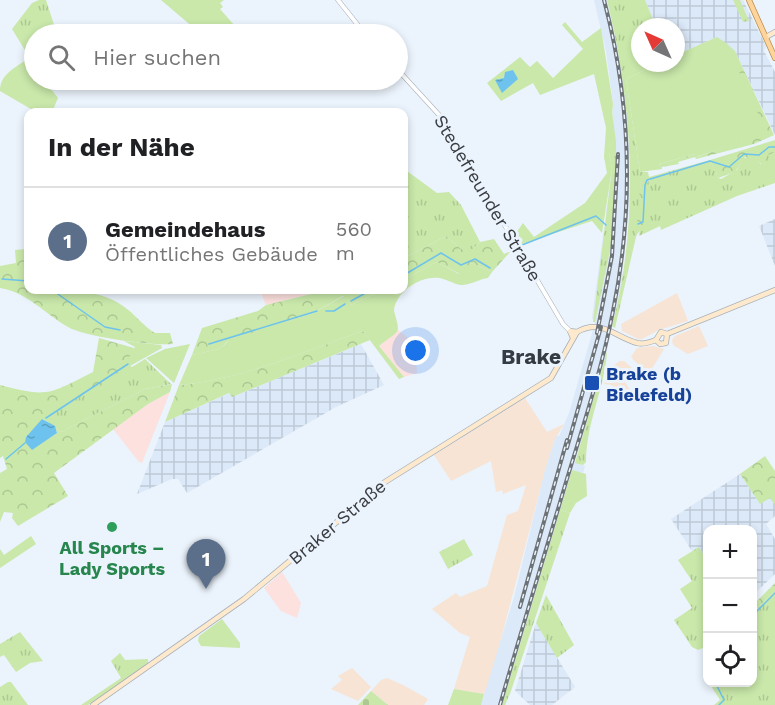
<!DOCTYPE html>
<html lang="de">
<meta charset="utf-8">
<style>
body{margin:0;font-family:"Work Sans",sans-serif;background:#f6f6f6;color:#202124}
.controls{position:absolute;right:18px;bottom:18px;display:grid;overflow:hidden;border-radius:12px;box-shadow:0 3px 9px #0003}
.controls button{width:54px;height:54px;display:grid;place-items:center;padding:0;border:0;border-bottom:2px solid #e0e0e0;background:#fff;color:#202124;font:30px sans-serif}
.compass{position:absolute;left:631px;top:18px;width:54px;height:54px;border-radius:50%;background:#fff;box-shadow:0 3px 9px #0003;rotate:315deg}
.you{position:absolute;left:416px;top:351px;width:21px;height:21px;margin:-15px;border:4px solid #fff;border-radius:50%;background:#1a73e8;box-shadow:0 0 0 9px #1a73e833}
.badge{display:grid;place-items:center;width:39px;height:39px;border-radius:50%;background:#111827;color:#fff;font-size:20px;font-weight:700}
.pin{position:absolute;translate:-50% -50px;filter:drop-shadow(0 2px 3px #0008)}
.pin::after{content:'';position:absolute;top:32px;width:21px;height:18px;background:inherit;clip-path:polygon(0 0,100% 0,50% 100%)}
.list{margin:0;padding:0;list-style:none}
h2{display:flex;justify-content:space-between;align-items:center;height:78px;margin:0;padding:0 24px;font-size:26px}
h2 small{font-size:20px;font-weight:400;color:#757577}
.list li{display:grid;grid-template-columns:39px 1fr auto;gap:18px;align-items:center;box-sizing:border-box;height:108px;padding:0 24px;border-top:2px solid #e0e0e0}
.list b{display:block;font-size:22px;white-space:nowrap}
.list p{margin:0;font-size:20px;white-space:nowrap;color:#757577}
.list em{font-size:20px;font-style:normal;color:#757577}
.icon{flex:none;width:33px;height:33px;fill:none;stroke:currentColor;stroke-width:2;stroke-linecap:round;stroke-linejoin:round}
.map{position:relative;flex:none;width:775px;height:705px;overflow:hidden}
.search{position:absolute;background:#fff;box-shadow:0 3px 9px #0003;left:24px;top:24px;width:384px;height:66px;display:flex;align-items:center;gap:15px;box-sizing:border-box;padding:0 21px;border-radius:33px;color:#757577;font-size:22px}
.panel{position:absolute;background:#fff;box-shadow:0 3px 9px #0003;left:24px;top:108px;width:384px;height:186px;border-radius:12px}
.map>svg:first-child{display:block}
.commercial{fill:#f7e4d4}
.industrial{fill:url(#industrial-grid)}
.education{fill:#fce1de}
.built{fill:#dce9f8}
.grass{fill:url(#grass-tufts)}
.forest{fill:url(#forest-crowns);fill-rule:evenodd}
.cemetery{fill:url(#cemetery-stones)}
.green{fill:#c9e8aa}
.water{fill:url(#water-ripples)}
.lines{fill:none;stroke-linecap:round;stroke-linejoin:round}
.stream{stroke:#6dc3ed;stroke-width:1.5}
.tertiary-casing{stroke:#a7afb7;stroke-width:5}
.secondary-casing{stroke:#a7afb7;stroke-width:6}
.primary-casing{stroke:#b88c4e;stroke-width:6}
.tertiary{stroke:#fff;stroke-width:4}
.secondary{stroke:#fee9cc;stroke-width:4.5}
.primary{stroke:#fed49a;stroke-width:4.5}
.rail-casing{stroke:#6d7277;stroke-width:4}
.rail{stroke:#ebf3fc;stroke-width:1.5;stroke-dasharray:4.5;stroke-linecap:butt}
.transit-dot{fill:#1a4fb4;stroke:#ebf3fc;stroke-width:2}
.leisure-dot{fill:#2e9e5b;stroke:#ebf3fc;stroke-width:2}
.labels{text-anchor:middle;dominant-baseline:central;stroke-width:6;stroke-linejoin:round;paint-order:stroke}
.street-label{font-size:18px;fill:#393c40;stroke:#ebf3fc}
.transit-label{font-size:18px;font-weight:bold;fill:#164399;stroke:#ebf3fc;text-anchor:start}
.leisure-label{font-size:18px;font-weight:bold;fill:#27864d;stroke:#ebf3fc}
.quarter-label{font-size:21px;font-weight:bold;fill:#353b42;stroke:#ebf3fc}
</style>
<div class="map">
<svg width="775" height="705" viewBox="0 0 775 705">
<defs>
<pattern id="industrial-grid" width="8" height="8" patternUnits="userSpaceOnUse" patternTransform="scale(1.5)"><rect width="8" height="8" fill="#dce9f8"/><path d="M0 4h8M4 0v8" fill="none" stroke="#bec9d6"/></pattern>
<pattern id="grass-tufts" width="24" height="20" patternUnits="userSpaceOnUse" patternTransform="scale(1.5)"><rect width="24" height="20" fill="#c9e8aa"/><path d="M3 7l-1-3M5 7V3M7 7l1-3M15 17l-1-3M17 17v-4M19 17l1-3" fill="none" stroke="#adc893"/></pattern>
<pattern id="forest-crowns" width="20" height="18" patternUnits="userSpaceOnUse" patternTransform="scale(1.5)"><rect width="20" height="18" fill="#c9e8aa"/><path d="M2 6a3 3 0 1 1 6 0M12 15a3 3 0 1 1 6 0" fill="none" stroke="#adc893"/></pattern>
<pattern id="cemetery-stones" width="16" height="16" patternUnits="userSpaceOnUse" patternTransform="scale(1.5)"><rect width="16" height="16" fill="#c9e8aa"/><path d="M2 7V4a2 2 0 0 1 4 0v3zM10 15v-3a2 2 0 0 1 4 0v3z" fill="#adc893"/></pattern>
<pattern id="water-ripples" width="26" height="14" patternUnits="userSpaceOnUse" patternTransform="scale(1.5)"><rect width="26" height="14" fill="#6dc3ed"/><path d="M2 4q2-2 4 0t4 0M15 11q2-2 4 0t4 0" fill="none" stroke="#5ba0c1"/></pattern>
</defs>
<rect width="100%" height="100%" fill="#ebf3fc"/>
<g class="commercial">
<path d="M677,293L688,321L659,330L640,340L622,331L621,324Z"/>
<path d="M699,326L708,346L688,354L673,345L672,340L675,336Z"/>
<path d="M653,346L664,349L648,375L631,357L637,348Z"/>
<path d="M620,361H624L632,368L623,379L632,393L623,402L612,385L604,384L608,369Z"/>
<path d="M525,398L547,432L564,424L555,439L545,471L490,681L484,694L454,689L470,637L460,633L432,609L456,593L460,597L487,586L507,515L518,511L526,485L503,494L502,490L496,492L491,461L451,481L434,455Z"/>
<path d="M352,668L371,687L358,701L331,689L342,680L338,676Z"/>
<path d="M387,678L403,685L428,699L424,705H388L371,691L381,680Z"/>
</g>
<g class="industrial">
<path d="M645,0H733L743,21H748L740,0H743L766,46L764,51L775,72V135L735,51L717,37L676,55V27H656Z"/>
<path d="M775,219V266L759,226Z"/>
<path d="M361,344L384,385L336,407L187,493L178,479H172L137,494L165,422L230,393L232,397Z"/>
<path d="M740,474L760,504L770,497L775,505V516L766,524L775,539V574L753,595L752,530H708L707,560L699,547L692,551L671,519Z"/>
<path d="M536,623L575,687L552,705H530L515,691Z"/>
</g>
<g class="education">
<path d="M260,290H327L266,305Z"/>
<path d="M398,330L414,342L417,373L404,377L379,346Z"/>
<path d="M170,392L142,463L139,462L113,429L148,404Z"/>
<path d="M282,572L301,603L297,618L281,611L264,588Z"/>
</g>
<path class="built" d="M594,0H607L621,66L628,123L630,199L621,288L605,359L575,462L585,466L583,473L572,471L507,689L511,692L505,705H481L514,597L545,470L556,436H559L569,413L595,323L592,318L612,169L613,103L606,51Z"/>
<g class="grass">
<path d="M39,0H46L57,34H34V65L12,29L32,3Z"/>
<path d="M607,0H645L656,27H640V63H659L626,79L640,172H648L649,177L710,160L718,178L721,179L737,170L743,158H753L761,164L769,153L775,152V183L737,196L661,230L660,226L639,236L640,227L646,222V185L650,180L641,178L639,224L615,328L612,326C640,220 633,107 607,0Z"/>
<path d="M733,0H740L749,21L743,22Z"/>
<path d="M611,104L616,142V190L611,246L595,322H593L612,169L609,152Z"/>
<path d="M407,171L437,193L449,192L461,205L480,242L473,249H461L446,236L404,258V174Z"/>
<path d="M607,351C606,384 586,423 586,462L583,465L575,463Z"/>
<path d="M145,359L171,384L145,389L61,432L43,419L129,365L132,367Z"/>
<path d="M560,510L570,513L511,691L505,705H502Z"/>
<path d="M464,539L473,555L448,569L439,552Z"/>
<path d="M699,547L707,560L708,646L698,650L692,647L674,620L692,608L680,589L692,581L678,560Z"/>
<path d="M775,590V705H714L720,700L709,683L752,682L753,614Z"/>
<path d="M546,595L574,645L557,658L536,623Z"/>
<path d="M20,632L43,661L30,663L16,672L4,655L0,657V644Z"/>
<path d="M120,653L125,660L148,659V664L88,705H81L121,678L111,661Z"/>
<path d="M8,682H11L28,705H0V687Z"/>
</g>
<g class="forest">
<path d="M726,43L735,51L774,135L754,144L696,159L695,157L678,162L679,164L662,167V169L659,164L695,154L697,157L741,141L742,143Z"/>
<path d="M775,140V152L768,155L763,164L745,157L735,172L718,178L710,160Z"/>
<path d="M649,177L646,222L636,236L641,178Z"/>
<path d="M446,236L461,249H473L480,242L494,239L504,254L511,251L492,272L471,263L460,274L436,262L404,280V258Z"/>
<path d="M26,249L28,290C61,290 95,287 123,306C135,314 143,326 155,333H170L173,344C153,346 85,337 68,327C45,314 27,292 0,288V266L16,263L15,250Z"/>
<path d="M327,290H382L351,305L343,296L313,313L227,342L219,349L192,355L202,328L258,311L266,305Z"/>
<path d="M363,331L370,340L232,397L229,393L165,422L179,385C243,379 303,352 363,331Z"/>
<path d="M99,338L134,348L130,366L44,419L61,432L145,389L172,384L170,392L148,404L54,473L68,496L18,526L12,518L13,513L4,512L0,522V473L7,469L3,456L0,458V385C49,398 49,394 93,372ZM43,419L55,426L57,433L32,449L26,437Z"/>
<path d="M765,456L775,471V505L770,498L760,504L740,474Z"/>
<path d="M775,583V590L753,614V605Z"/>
</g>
<path class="cemetery" d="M371,691L388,705H358Z"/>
<g class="green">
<path d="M161,0H224L220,3L223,7L220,9L242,34H201Z"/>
<path d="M565,22L582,42L601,28L613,104L609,152L612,169L602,233L592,221L522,244L516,233L523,223L534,237L585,203L607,173L604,157L606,128L594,74L540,95L533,83L501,101L487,83L520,57L530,67L537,61L553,78L583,49L562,25Z"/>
<path d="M717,37L726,43L767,133L696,157L695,154L659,164L662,169L640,172L626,79L659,63H676V55Z"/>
<path d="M26,60L34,70V80H44L58,98L52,112H36L0,91C0,75 13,69 26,60Z"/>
<path d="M436,262L459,274L471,263L492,272L488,278C479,279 471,285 461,285C453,284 447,279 439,278C421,275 395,292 394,311C401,336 400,329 379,346L404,377L399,379L363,331C303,352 243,379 179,385L192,355L219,349L230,340L313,313L344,296L351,305L382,290H404V280Z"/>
<path d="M124,341L161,345L162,348L130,366L128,359L135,347Z"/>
<path d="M190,344L174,383L146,358L165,349Z"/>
<path d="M572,470L586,474L587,496L576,503L570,513L560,510Z"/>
<path d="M31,536L36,544L0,568V549L4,555Z"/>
<path d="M222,619L240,643V648L201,646L198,641L199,636Z"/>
<path d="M454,689L484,694L481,705H448Z"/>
</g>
<g class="water">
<path d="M513,70L518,79L502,93L495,80L504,78L505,72Z"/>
<path d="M42,419L55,426L57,433L32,450L25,442L26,437Z"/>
</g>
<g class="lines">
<g class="stream">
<path d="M638,224L643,222L645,185L647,180L710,161L729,167L744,154L759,155L769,147H775"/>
<path d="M522,245L596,216L606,225"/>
<path d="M404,275L441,253L461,265L475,259L490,268"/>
<path d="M2,279L28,281"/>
<path d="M52,290L105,327L120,330"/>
<path d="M351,301L371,290"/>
<path d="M326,311H334L345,304"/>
<path d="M209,344L317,311"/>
<path d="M46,418L128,364"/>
<path d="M6,459L25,443"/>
<path d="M752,616L775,593"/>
<path d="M715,682L724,700L719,705"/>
</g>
<g class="tertiary-casing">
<g id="tertiary">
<path d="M338,0L365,34"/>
<path d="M398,70L441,117L563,324L570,331"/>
</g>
</g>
<g class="secondary-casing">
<g id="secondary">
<path d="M766,37L775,32"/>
<path d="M667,334L775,290"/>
<path d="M573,338L570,331L577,332"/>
<path d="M656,340L660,344L666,343L667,334"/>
<path d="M656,340L661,332L667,334"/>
<path d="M93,705L244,599L385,482L551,378L577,332C601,318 615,337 637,343C643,345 650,342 656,340"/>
</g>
</g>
<g class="primary-casing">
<path id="primary" d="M749,0L775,58"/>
</g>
<use href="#tertiary" class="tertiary"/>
<use href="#secondary" class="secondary"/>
<use href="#primary" class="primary"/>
<g class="rail-casing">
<g id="rail">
<path d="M597,333L612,256L618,154"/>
<path d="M567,448L601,327"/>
<path d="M520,607L567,440"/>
<path d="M500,705C521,631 544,557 566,482C583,426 602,369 613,311C634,208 631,102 604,0"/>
</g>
</g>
<use href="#rail" class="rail"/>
</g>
<rect class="transit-dot" x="584" y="375" width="16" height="16" rx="3"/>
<circle class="leisure-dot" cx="112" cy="527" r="6"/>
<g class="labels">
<g class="street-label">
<text transform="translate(488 198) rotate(59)">Stedefreunder Straße</text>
<text transform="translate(337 522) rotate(-40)">Braker Straße</text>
</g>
<g class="transit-label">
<text x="606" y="373">Brake (b<tspan x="606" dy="21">Bielefeld)</tspan></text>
</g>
<g class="leisure-label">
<text x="112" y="547">All Sports –<tspan x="112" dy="21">Lady Sports</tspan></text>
</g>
<g class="quarter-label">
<text x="531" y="356">Brake</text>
</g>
</g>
</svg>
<div class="controls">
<button>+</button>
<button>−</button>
<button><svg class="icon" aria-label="locate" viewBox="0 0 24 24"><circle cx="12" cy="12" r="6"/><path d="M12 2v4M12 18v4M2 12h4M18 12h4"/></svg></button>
</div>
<svg class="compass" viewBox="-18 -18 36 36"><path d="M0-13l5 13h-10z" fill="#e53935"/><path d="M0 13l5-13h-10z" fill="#757577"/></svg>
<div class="you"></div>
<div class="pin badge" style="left:206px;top:589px;background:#5c6f8a">1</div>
<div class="search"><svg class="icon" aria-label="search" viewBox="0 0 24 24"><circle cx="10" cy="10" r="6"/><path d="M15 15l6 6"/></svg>Hier suchen</div>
<section class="panel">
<h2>In der Nähe<small></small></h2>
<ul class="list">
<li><span class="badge" style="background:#5c6f8a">1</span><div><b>Gemeindehaus</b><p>Öffentliches Gebäude</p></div><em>560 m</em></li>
</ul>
</section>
</div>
